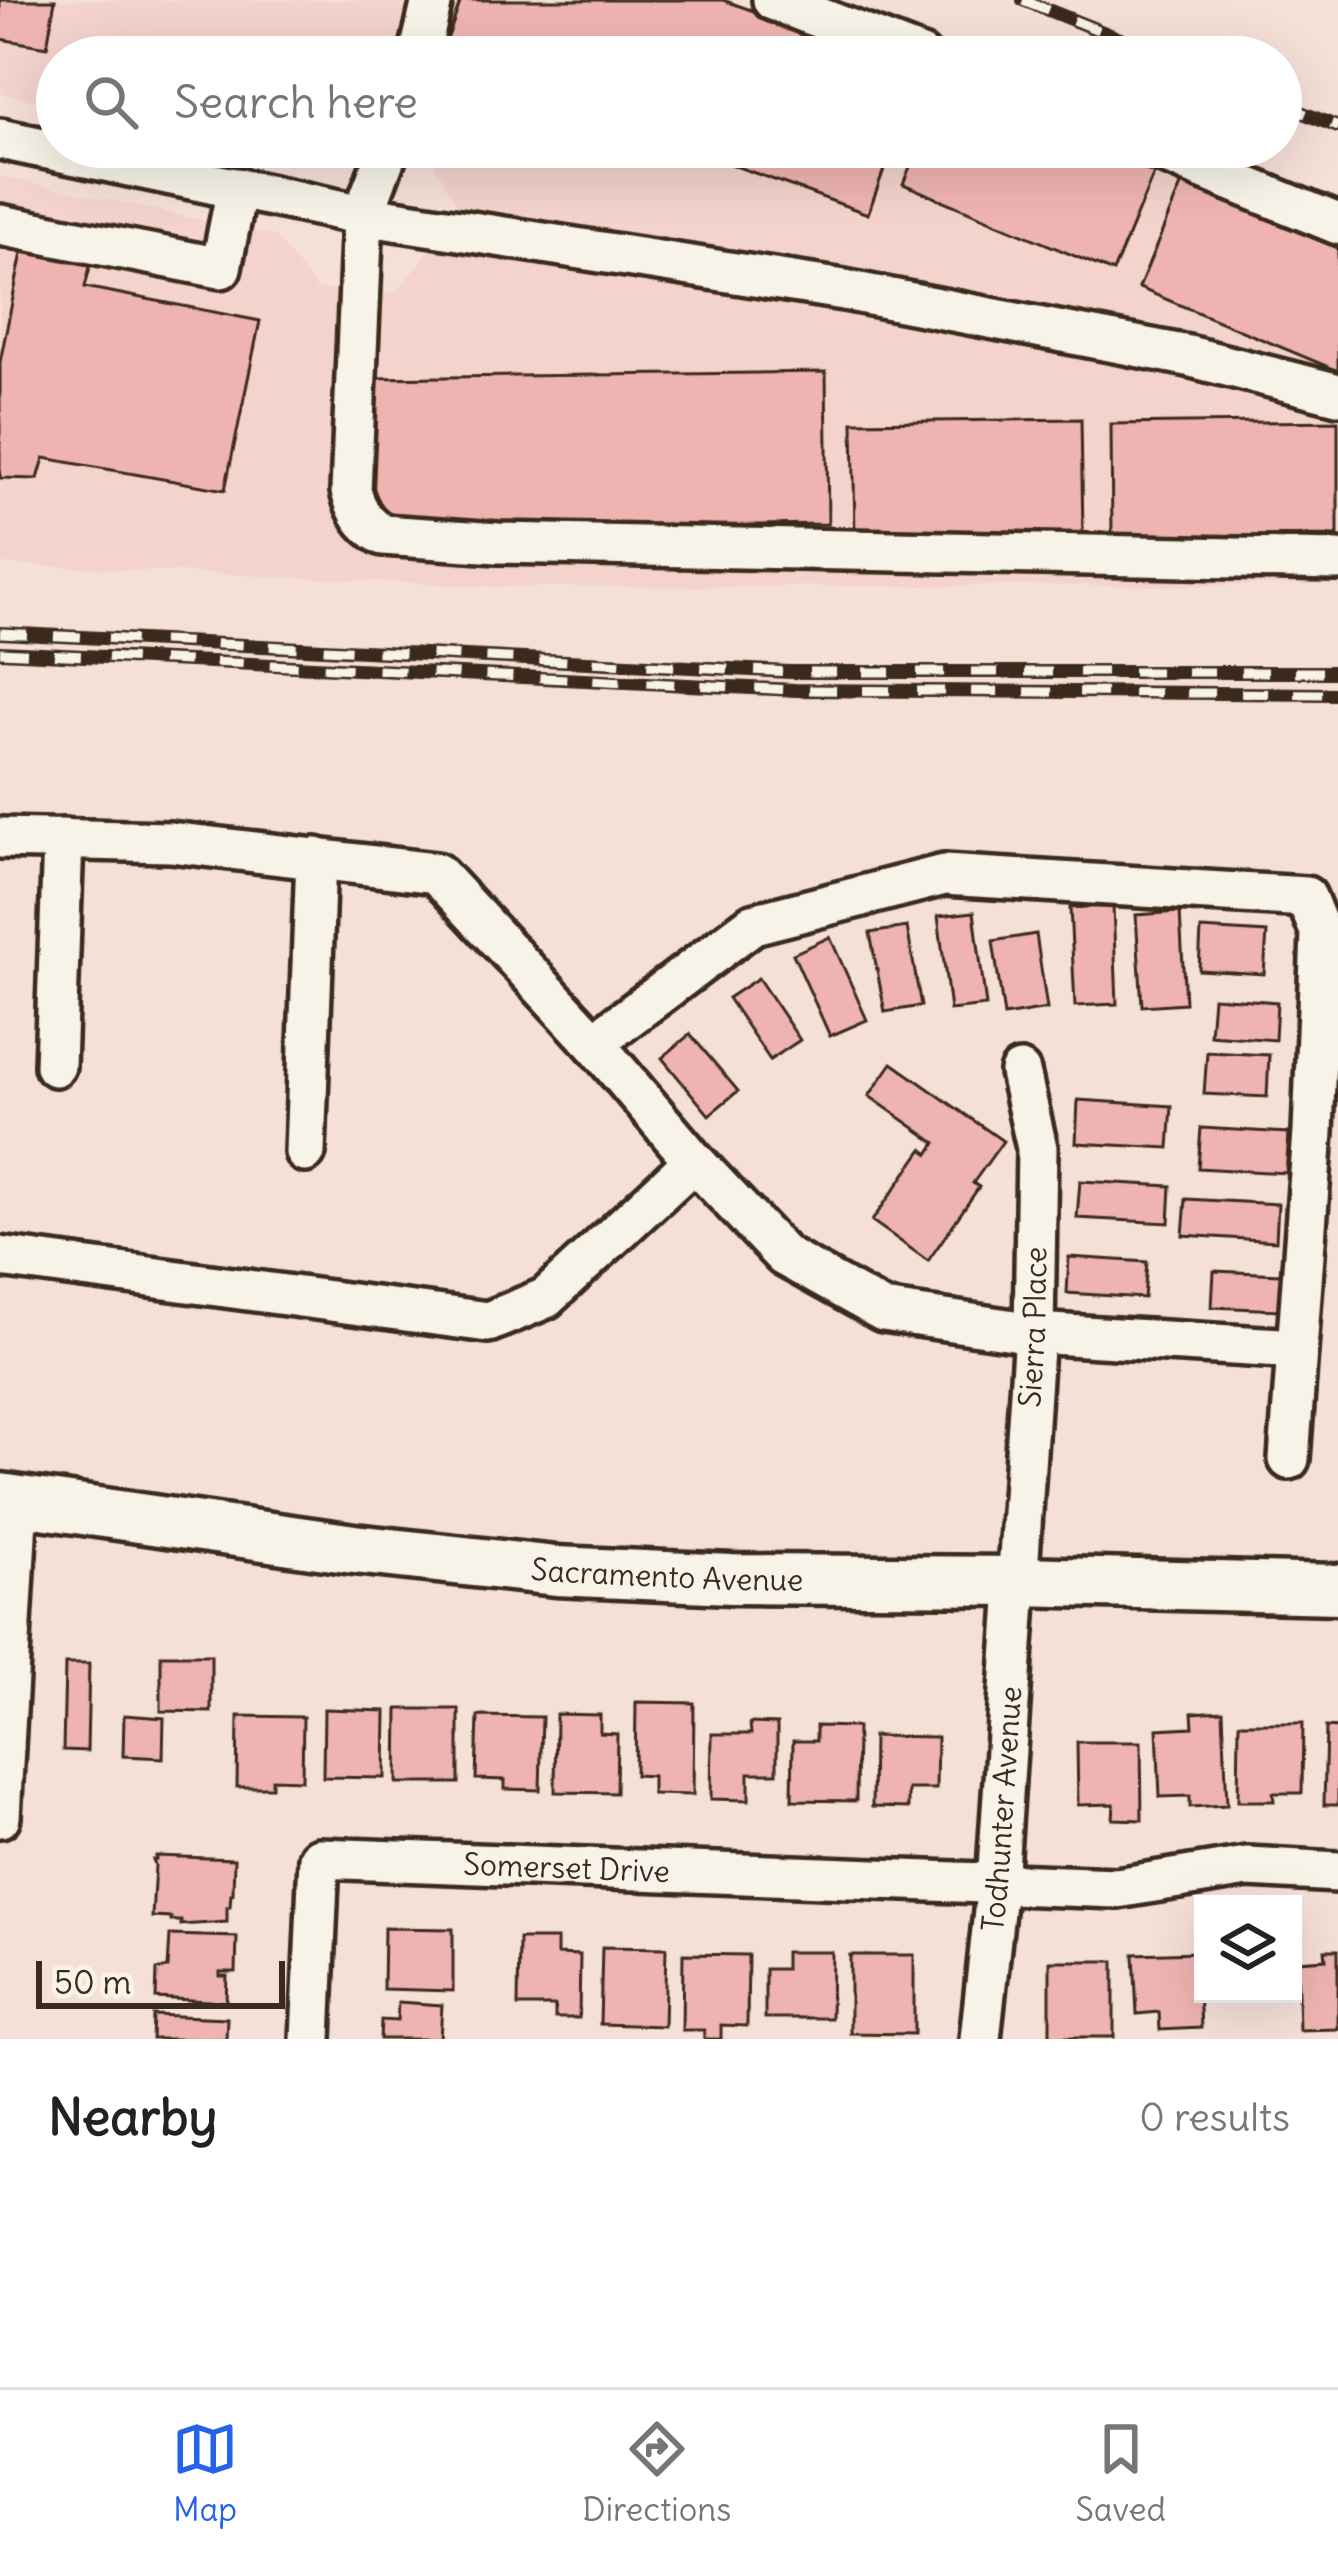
<!DOCTYPE html>
<style>
body{margin:0;font-family:Delius,sans-serif;background:#f6f6f6;color:#222}
.controls{position:absolute;right:36px;bottom:36px;display:grid;overflow:hidden;border-radius:0px;box-shadow:0 12px 48px #0002}
.controls button{width:108px;height:108px;display:grid;place-items:center;padding:0;border:0;border-bottom:3px solid #e0e0e0;background:#fff;color:#222;font:60px sans-serif}
.scale{position:absolute;left:36px;bottom:30px;width:249px;box-sizing:border-box;padding-left:12px;border:6px solid #3b2a1e;border-top:0;font-size:33px;line-height:42px;white-space:nowrap;color:#3b2a1e;-webkit-text-stroke:9px #f7f3e8;paint-order:stroke}
.list{margin:0;padding:0;list-style:none}
h2{display:flex;justify-content:space-between;align-items:center;height:156px;margin:0;padding:0 48px;font-size:51px}
h2 small{font-size:39px;font-weight:400;color:#767676}
.icon{flex:none;width:66px;height:66px;fill:none;stroke:currentColor;stroke-width:2;stroke-linecap:round;stroke-linejoin:round}
.map{position:relative;flex:none;width:1338px;height:2039px;overflow:hidden}
.search{position:absolute;background:#fff;box-shadow:0 12px 48px #0002;left:36px;right:36px;top:36px;height:132px;display:flex;align-items:center;gap:30px;box-sizing:border-box;padding:0 42px;border-radius:66px;color:#767676;font-size:45px}
.sheet{height:348px;background:#fff}
nav{display:flex;justify-content:space-around;align-items:center;box-sizing:border-box;height:168px;border-top:3px solid #e0e0e0;background:#fff;font-size:33px;color:#767676}
nav a{display:grid;justify-items:center;gap:6px}
nav .on{color:#2563eb}
.map>svg:first-child{display:block}
.built{fill:#f3d3cc}
.building{fill:#efb4b1;stroke:#3b2a1e;stroke-width:3}
.lines{fill:none;stroke-linecap:round;stroke-linejoin:round}
.minor-casing{stroke:#3b2a1e;stroke-width:48}
.major-casing{stroke:#3b2a1e;stroke-width:57}
.minor{stroke:#f7f3e8;stroke-width:39}
.major{stroke:#f7f3e8;stroke-width:48}
.rail-casing{stroke:#3b2a1e;stroke-width:14}
.rail{stroke:#f7f3e8;stroke-width:9;stroke-dasharray:27;stroke-linecap:butt}
.labels{text-anchor:middle;dominant-baseline:central;stroke-width:9;stroke-linejoin:round;paint-order:stroke}
.street-label{font-size:30px;fill:#3b2a1e;stroke:#f7f3e8}
</style>
<div class="map">
<svg width="1338" height="2039" viewBox="0 0 1338 2039">
<rect width="100%" height="100%" fill="#f5e0d8"/>
<filter id="ink" filterUnits="userSpaceOnUse"><feTurbulence type="fractalNoise" baseFrequency=".00833" numOctaves="2"/><feDisplacementMap in="SourceGraphic" scale="24" xChannelSelector="R" yChannelSelector="G"/><feConvolveMatrix kernelMatrix="1 2 1 2 8 2 1 2 1" color-interpolation-filters="sRGB"/></filter>
<g filter="url(#ink)">
<g class="built">
<path d="M0,0H729L887,57H57V106L0,93Z"/>
<path d="M425,147H1137L1338,223V585L502,587L0,564V176L275,236L317,289L396,293L460,211Z"/>
</g>
<g class="building">
<path d="M0,0H55L47,47L0,39Z"/>
<path d="M461,0H723L882,57H441Z"/>
<path d="M683,147H892L868,214Z"/>
<path d="M918,147H1110L1157,166L1113,272L903,184Z"/>
<path d="M1182,183L1338,248V371L1139,288Z"/>
<path d="M25,238L94,251L85,287L260,321L225,490L44,458L38,479L0,478V362Z"/>
<path d="M826,372L828,524L373,530L371,378Z"/>
<path d="M1081,419L1083,533L855,536L853,422Z"/>
<path d="M1338,421V535L1112,537L1111,424Z"/>
<path d="M1113,906L1117,1004L1075,1006L1070,908Z"/>
<path d="M974,912L986,1006L950,1010L938,916Z"/>
<path d="M1180,912L1185,1003L1142,1006L1136,915Z"/>
<path d="M907,927L921,1006L885,1012L870,933Z"/>
<path d="M1201,929L1267,933L1264,974L1199,970Z"/>
<path d="M1036,934L1047,1009L1004,1016L993,941Z"/>
<path d="M830,937L867,1020L830,1036L793,954Z"/>
<path d="M758,978L800,1040L770,1060L728,998Z"/>
<path d="M1213,997L1277,1002L1275,1040L1210,1035Z"/>
<path d="M690,1034L738,1091L709,1115L662,1058Z"/>
<path d="M1207,1052L1269,1055L1267,1097L1204,1094Z"/>
<path d="M892,1063L1003,1141L973,1183L979,1187L928,1261L872,1221L923,1149L929,1154L936,1143L869,1096Z"/>
<path d="M1078,1100L1172,1106L1169,1148L1076,1143Z"/>
<path d="M1201,1128L1289,1133L1286,1173L1198,1168Z"/>
<path d="M1080,1181L1171,1186L1169,1223L1077,1218Z"/>
<path d="M1186,1199L1278,1204L1276,1241L1183,1235Z"/>
<path d="M1069,1257L1147,1262L1144,1298L1067,1293Z"/>
<path d="M1214,1271L1281,1274L1280,1310L1212,1307Z"/>
<path d="M161,1655H211V1712L161,1711Z"/>
<path d="M65,1664H89L87,1751L63,1750Z"/>
<path d="M636,1702L694,1703L693,1795L652,1794V1776L635,1775Z"/>
<path d="M324,1709L386,1711L385,1778L323,1777Z"/>
<path d="M398,1709H459V1783H397Z"/>
<path d="M1223,1711L1227,1805L1190,1807V1796L1160,1797L1157,1729L1193,1727L1192,1713Z"/>
<path d="M556,1714L600,1715V1733L617,1734L616,1793L555,1792Z"/>
<path d="M124,1715L164,1718L163,1758L123,1756Z"/>
<path d="M238,1716L303,1717L302,1780L272,1779V1787H237Z"/>
<path d="M478,1716L542,1717L540,1790L505,1789V1780L476,1779Z"/>
<path d="M750,1723L777,1724V1773H749V1800L711,1799L712,1734H751Z"/>
<path d="M1239,1723H1303L1302,1793H1273L1274,1801H1238Z"/>
<path d="M816,1726L857,1727L856,1801L792,1800L793,1741H816Z"/>
<path d="M1326,1727L1338,1728V1805H1324Z"/>
<path d="M873,1736L937,1737L936,1789H908V1808L872,1807Z"/>
<path d="M1077,1742H1141L1142,1820L1113,1819L1114,1804L1078,1805Z"/>
<path d="M156,1856L234,1859L233,1894H231L230,1907H227V1922L181,1925V1921H171V1918L152,1917L155,1865L153,1860H156Z"/>
<path d="M384,1928L453,1929V1991L383,1989Z"/>
<path d="M170,1935L237,1937L236,1972H220V1976H227L226,2002L156,1998L157,1970L168,1968Z"/>
<path d="M519,1939H557V1954L580,1955L579,2018H555V2006H518Z"/>
<path d="M602,1947L666,1948L664,2026L600,2024Z"/>
<path d="M1325,1950H1338V2029L1299,2030L1297,1961L1326,1959Z"/>
<path d="M785,1952H832L831,2018H765V1969H785Z"/>
<path d="M1197,1952L1201,2028L1160,2030L1159,2012L1137,2014L1134,1954Z"/>
<path d="M683,1954L748,1955L747,2026L721,2025V2039H704V2030H682Z"/>
<path d="M850,1955H914V2034L850,2033Z"/>
<rect x="1050" y="1961" width="64" height="76"/>
<path d="M1220,1994H1286V1997L1220,1999Z"/>
<path d="M398,2002L442,2005L440,2039H380L381,2020L397,2021Z"/>
<path d="M153,2015L227,2018L226,2039H152Z"/>
</g>
<g class="lines">
<g class="minor-casing">
<g id="minor">
<path d="M773,0L921,57"/>
<path d="M419,57L432,0"/>
<path d="M0,139L363,215L844,290L1188,356L1338,394"/>
<path d="M389,147L363,215L351,491C357,511 364,524 383,535L498,543L1338,560"/>
<path d="M1149,147L1338,224"/>
<path d="M0,225L221,268L237,188"/>
<path d="M0,838L170,842L436,873L594,1043L694,1161L784,1256L883,1311L1034,1333L1297,1349"/>
<path d="M594,1043L753,924L944,875L1306,897L1321,934L1313,1132L1289,1459"/>
<path d="M55,1066L63,839"/>
<path d="M305,1152L316,858"/>
<path d="M0,1257L488,1322L546,1298L694,1161"/>
<path d="M0,1817L18,1501"/>
<path id="s1" d="M311,2039L319,1858L1117,1888L1247,1867L1338,1872"/>
<path id="s2" d="M980,2039L997,1884L1034,1333L1037,1148L1020,1072"/>
</g>
</g>
<g class="major-casing">
<g id="major">
<path id="s3" d="M0,1498L354,1549L556,1571L731,1579L1019,1581L1338,1589"/>
</g>
</g>
<use href="#minor" class="minor"/>
<use href="#major" class="major"/>
<g class="rail-casing">
<g id="rail">
<path d="M1023,0L1165,57"/>
<path d="M1281,104L1338,127"/>
<path d="M0,633L790,672H1338"/>
<path d="M0,652L795,690L1338,694"/>
</g>
</g>
<use href="#rail" class="rail"/>
</g>
</g>
<g class="labels">
<g class="street-label">
<text stroke="none"><textPath href="#s2" startOffset="714">Sierra Place</textPath></text>
<text stroke="none"><textPath href="#s3" startOffset="672">Sacramento Avenue</textPath></text>
<text stroke="none"><textPath href="#s2" startOffset="231">Todhunter Avenue</textPath></text>
<text stroke="none"><textPath href="#s1" startOffset="429">Somerset Drive</textPath></text>
</g>
</g>
</svg>
<div class="controls">
<button><svg class="icon" aria-label="layers" viewBox="0 0 24 24"><path d="M12 4l9 5-9 5-9-5zM3 14l9 5 9-5"/></svg></button>
</div>
<div class="scale">50 m</div>
<div class="search"><svg class="icon" aria-label="search" viewBox="0 0 24 24"><circle cx="10" cy="10" r="6"/><path d="M15 15l6 6"/></svg>Search here</div>
</div>
<section class="sheet">
<h2>Nearby<small>0 results</small></h2>
<ul class="list">
</ul>
</section>
<nav>
<a class="on"><svg class="icon" aria-label="map" viewBox="0 0 24 24"><path d="M3 6l6-2 6 2 6-2v14l-6 2-6-2-6 2zM9 4v14M15 6v14"/></svg>Map</a>
<a><svg class="icon" aria-label="directions" viewBox="0 0 24 24"><path d="M12 3l9 9-9 9-9-9zM9 14v-3h6M13 9l2 2-2 2"/></svg>Directions</a>
<a><svg class="icon" aria-label="saved" viewBox="0 0 24 24"><path d="M7 4h10v16l-5-4-5 4z"/></svg>Saved</a>
</nav>
